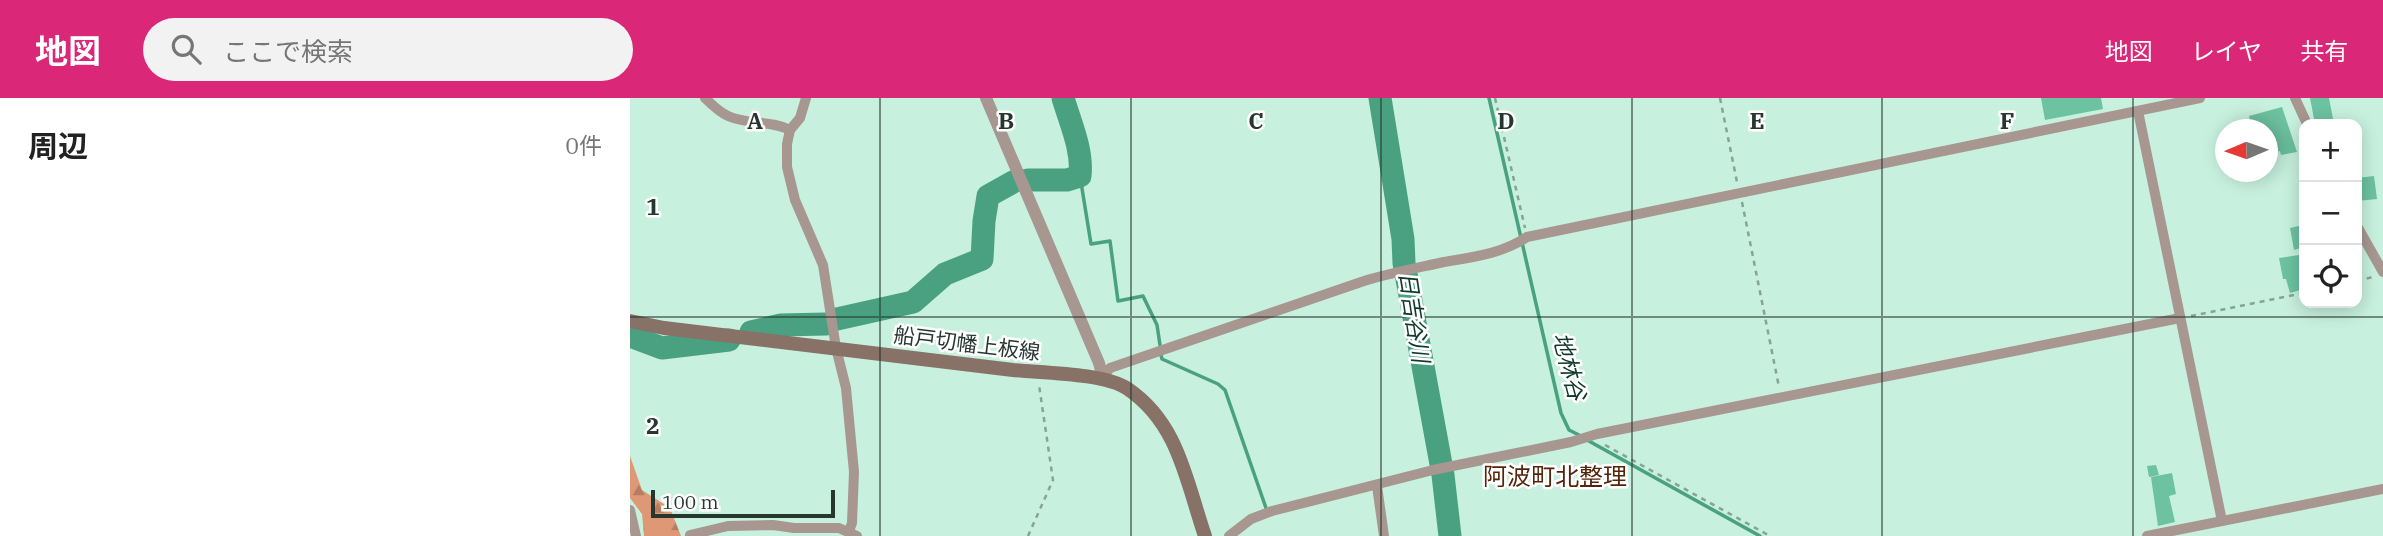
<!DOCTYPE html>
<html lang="ja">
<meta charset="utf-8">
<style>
body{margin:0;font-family:"IBM Plex Serif","Noto Sans JP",serif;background:#f2f2f2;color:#222}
.controls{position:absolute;right:21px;top:21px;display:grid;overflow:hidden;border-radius:14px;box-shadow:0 4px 18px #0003}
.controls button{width:63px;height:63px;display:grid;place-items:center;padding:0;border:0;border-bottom:2px solid #e0e0e0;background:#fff;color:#222;font:35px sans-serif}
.compass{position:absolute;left:1585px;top:21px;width:63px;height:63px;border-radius:50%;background:#fff;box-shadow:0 4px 18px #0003;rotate:268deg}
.scale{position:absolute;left:21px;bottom:18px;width:184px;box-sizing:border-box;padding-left:7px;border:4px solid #273730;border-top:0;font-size:19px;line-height:24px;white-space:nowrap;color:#273730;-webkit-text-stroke:5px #fff;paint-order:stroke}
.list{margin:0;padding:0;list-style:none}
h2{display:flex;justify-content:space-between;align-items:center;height:91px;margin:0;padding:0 28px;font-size:30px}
h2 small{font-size:23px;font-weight:400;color:#767676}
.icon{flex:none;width:38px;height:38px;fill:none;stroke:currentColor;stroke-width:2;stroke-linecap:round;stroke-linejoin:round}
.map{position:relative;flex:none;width:1753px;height:438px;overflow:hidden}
header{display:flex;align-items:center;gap:42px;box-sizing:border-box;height:98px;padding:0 35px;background:#db2777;color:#fff}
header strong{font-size:33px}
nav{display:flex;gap:38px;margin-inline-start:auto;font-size:24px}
.search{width:490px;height:63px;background:#f2f2f2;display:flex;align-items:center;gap:18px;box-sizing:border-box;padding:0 24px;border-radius:38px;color:#767676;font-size:26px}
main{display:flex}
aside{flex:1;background:#fff}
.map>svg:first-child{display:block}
.forest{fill:url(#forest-firs)}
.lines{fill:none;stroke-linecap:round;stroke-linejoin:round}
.stream{stroke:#49a181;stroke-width:3.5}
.river{stroke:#49a181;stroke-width:23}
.building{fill:#6cc2a1}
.path{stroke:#85a497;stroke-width:2.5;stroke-dasharray:5 5;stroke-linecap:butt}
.minor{stroke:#a79790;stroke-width:10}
.tertiary{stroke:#a79790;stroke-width:12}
.secondary{stroke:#887267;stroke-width:14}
.grid{fill:none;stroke:#273730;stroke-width:2;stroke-opacity:0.55}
.labels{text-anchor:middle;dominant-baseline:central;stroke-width:5;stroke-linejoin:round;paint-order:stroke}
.street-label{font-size:21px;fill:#273730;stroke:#fff}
.water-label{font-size:23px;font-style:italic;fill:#123a2c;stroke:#fff}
.quarter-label{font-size:24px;fill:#542409;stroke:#fff}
.grid-label{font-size:23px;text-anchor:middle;font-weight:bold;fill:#273730;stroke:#fff;stroke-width:5;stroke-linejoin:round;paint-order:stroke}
</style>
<header>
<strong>地図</strong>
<div class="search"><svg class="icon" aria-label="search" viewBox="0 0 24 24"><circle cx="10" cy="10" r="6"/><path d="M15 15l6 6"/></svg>ここで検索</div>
<nav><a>地図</a><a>レイヤ</a><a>共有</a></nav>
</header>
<main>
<aside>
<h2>周辺<small>0件</small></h2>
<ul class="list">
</ul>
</aside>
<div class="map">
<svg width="1753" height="438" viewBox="0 0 1753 438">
<defs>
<pattern id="forest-firs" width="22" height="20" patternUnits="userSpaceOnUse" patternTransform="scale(1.75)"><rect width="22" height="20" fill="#df9876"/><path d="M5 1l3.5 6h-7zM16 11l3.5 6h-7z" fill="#b57d61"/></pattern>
</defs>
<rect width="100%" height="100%" fill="#c7f0de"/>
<path class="forest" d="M0,358L12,392L40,410L51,438H14L12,416L0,400Z"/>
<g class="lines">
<g class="stream">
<path d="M859,0L931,315L939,332L951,338"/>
<path d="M450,78L461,146L480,143L488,203L513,198L527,227L530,247"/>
<path d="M531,257L532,261L588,286L595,292L636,410"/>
<path d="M957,342L1130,438"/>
</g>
<g class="river">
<path d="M750,0L773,141L774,165L813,377L820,438"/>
<path d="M398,82H437L450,78C453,52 440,24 433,0"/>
<path d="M207,221L283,204L315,176L352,161L354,123L358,98L383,84"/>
<path d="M121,234L151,227L196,226"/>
<path d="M0,238L32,250L99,242"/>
</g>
</g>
<g class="building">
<path d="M1411,0H1471L1473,11L1415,22Z"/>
<path d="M1680,0H1699L1704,26H1685Z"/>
<path d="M1652,9L1667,54L1651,57L1650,53L1637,56V32H1622L1619,18Z"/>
<path d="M1744,78L1747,101L1727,103V80Z"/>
<path d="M1673,127L1674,149L1664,152L1660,130Z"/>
<path d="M1669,157L1672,179L1674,178V191L1660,195L1656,181H1653L1649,160Z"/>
<path d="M1526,367L1529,377L1519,379L1517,368Z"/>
<path d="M1542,375L1546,396L1539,398L1545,424L1528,428L1521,379Z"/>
</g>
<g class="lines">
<g class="path">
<path d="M865,0L895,130"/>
<path d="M1090,0L1107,84"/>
<path d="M1112,104L1149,289"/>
<path d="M1727,183L1743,179"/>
<path d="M1561,218L1674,195"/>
<path d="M975,347L1140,438"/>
<path d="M398,438L423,382L409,287"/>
</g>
<g class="minor">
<path d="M75,0C81,6 89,14 98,18C118,27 140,22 160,32"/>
<path d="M176,0L170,20L160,32L157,46V69L165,102L193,167L206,250L216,290L224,374L222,425L219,433"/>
<path d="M1665,0L1677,26"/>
<path d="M1508,13L1592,423"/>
<path d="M1727,128L1753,174"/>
<path d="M473,280L480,270L734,183C760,175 787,170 814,164C843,159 872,156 897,139L1570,0"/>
<path d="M747,388L754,438"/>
<path d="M0,412L6,438"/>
<path d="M60,437L98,428L143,427L164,430H209L227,438"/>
<path d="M599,438L621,421L642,413L803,372L941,344L967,336L1550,220"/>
<path d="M1517,438L1753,391"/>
</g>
<path class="tertiary" d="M356,0L469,265L473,280"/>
<path class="secondary" d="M0,223L34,230C151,244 267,258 383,272C413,275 475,275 498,291C549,326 556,383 575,438"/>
</g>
<path class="grid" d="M250,0V438M501,0V438M751,0V438M1002,0V438M1252,0V438M1503,0V438M0,219H1753"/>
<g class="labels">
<g class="street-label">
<text transform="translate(337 245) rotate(7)">船戸切幡上板線</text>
</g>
<g class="water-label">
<text transform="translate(785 219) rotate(81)">日吉谷川</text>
<text transform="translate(940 268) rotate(75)">地林谷</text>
</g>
<g class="quarter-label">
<text x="925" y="378">阿波町北整理</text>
</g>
</g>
<g class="grid-label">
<text x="125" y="31">A</text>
<text x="376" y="31">B</text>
<text x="626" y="31">C</text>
<text x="876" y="31">D</text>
<text x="1127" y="31">E</text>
<text x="1377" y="31">F</text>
<text x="23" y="117">1</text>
<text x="23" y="336">2</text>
</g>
</svg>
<div class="controls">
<button>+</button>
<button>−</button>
<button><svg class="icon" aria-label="locate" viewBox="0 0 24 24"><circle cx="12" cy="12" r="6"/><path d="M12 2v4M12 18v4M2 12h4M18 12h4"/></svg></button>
</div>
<svg class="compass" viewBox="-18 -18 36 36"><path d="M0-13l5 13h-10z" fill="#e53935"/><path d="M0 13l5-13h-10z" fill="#767676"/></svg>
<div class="scale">100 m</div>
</div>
</main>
